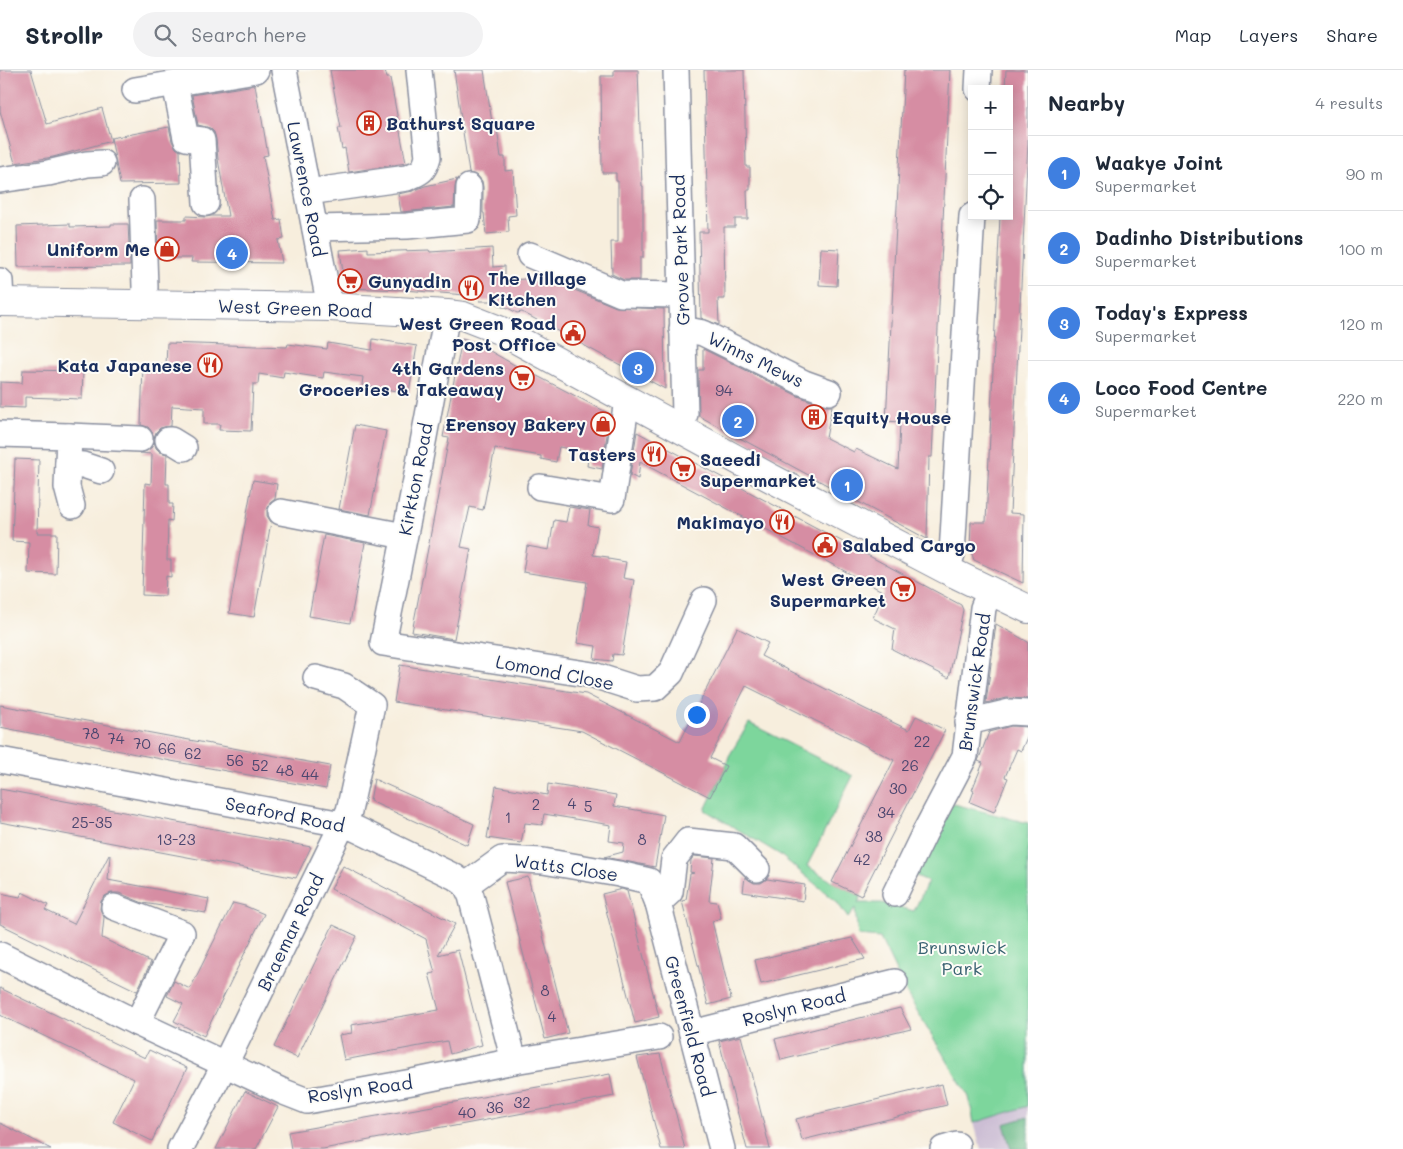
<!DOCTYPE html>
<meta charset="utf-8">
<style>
body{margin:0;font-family:Mali,sans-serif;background:#f2f2f3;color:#1f2937}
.controls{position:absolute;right:15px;top:15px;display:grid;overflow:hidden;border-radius:0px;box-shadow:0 2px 12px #0003}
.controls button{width:45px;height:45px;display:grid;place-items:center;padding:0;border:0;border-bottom:1px solid #e0e1e3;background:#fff;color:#1f2937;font:25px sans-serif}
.you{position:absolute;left:696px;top:644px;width:18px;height:18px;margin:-12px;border:4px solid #fff;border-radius:50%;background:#1a73e8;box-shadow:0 0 0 8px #1a73e833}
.badge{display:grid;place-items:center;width:32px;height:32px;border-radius:50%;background:#c8321e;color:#fff;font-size:16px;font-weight:700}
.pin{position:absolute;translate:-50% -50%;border:2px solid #fff;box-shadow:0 1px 5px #0006}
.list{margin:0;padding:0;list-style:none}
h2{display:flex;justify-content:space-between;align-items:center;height:65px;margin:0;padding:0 20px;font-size:21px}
h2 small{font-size:16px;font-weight:400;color:#747a83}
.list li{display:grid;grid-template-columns:32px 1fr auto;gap:15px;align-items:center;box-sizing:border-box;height:75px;padding:0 20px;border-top:1px solid #e0e1e3}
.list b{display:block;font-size:19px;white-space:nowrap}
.list p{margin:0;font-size:16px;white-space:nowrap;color:#747a83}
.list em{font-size:16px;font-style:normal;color:#747a83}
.icon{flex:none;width:28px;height:28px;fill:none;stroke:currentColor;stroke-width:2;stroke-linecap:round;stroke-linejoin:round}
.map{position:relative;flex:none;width:1028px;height:1079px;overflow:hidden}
header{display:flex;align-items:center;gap:30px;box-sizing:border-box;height:70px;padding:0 25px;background:#fff;border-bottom:1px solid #e0e1e3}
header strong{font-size:24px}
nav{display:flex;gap:28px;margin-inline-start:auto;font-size:18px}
.search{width:350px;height:45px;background:#f2f2f3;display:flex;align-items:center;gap:12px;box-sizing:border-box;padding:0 18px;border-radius:28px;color:#747a83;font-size:19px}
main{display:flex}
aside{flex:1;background:#fff}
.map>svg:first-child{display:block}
.industrial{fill:#ccbed4}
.green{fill:#7dd69c;stroke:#4c827d}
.forest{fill:#66b784;stroke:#407371}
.building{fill:#d68da3}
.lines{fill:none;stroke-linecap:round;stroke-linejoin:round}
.minor-casing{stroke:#898e9e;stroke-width:28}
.major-casing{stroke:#898e9e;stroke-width:30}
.minor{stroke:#fff;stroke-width:25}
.major{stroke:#fff;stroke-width:28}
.labels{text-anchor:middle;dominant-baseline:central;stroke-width:4;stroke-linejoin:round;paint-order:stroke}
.number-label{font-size:15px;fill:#4a466f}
.poi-label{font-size:18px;font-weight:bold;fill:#1b2f5e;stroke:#fdfcf7;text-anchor:end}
.street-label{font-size:18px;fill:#1b2f5e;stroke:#fdfcf7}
.park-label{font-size:18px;fill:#386171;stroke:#fdfcf7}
</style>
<header>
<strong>Strollr</strong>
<div class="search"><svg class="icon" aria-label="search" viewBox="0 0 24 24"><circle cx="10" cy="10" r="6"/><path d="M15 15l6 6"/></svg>Search here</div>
<nav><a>Map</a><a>Layers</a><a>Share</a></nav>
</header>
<main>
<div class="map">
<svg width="1028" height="1079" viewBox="0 0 1028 1079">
<rect width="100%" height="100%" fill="#fdfcf7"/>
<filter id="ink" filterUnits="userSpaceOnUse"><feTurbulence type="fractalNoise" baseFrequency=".02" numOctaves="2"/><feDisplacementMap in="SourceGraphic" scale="10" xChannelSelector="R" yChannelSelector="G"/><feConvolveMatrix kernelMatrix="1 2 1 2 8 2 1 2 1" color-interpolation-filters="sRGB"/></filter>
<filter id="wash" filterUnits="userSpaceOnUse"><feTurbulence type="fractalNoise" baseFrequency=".0096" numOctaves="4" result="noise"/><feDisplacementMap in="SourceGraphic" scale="20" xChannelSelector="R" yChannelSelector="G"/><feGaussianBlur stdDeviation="1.12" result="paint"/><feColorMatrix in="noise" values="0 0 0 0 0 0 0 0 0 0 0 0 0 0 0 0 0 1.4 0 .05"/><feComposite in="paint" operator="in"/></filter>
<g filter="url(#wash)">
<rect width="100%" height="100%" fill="#f7eedd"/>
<path class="industrial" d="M1028,1036V1079H981L974,1053Z"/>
<path class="green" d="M749,653L853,706L807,796L833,812L861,826L858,833H882L914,841L928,811L914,805L950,733L1028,753V1036L974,1053L969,1027L907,924L880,868L858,866L855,838L848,848L837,832L779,784L705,740L726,696L729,686Z"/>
<path class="forest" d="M1028,1047V1079H1011L1004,1054Z"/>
<g id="blocks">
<g class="building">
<path d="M0,0H31L47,54L102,38L111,71L53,87L15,93L0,41Z"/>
<path d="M330,0H385L387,8H390L406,93L349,102L345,78L342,79L338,58H341Z"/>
<path d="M454,0H484L493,59L497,58L501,87H505V101L513,100L516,145L508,146L509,162L486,164L484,143H483V117L482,111L477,105L469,103Z"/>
<path d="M614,0H638L642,116H643V188H640V210H624L612,204L611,172H618V111H616V103H602L601,6H614Z"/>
<path d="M704,0H744L746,97H750V120H747L748,149H735V157H724L725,229H718L719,255L701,248L699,162H708Z"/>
<path d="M904,0H950L932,387H929L927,469L699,346L698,300H703V279L798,326L824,336H832L826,368L854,382L856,379L898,399L900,352L886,351Z"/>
<path d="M1006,0H1028V72L1010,443L1024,444L1023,513L974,490L970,479L971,452H986L1000,146H1009V19H1005Z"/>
<path d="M255,15L259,38H260L268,85L263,86L275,150L281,149L284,169L278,170L282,193L191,192L192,188H158L157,150H186V146L206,147L211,146H228L218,89L216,69L214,62L210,58L198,55L192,25Z"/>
<path d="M169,57L172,71L176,78L180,81L181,113L120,114L111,68Z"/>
<path d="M457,109L455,117L454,137L401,142L398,124L413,121L425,116Z"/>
<path d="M70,154V157L111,156V154H128L130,196L18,197L17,156Z"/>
<path d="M368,178V182L429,180L430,182L492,178L493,197L505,196V210L526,209L527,212H555L616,237L664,239L665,319L522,242L517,243L506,237H502L494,231H480L479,226H465V225L405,220L345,218L340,180Z"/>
<path d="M821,178L839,179L837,216L819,215Z"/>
<path d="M373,269L417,276L409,323L362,315L363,307L324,302L323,308L284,302L283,308L259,304L258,314H253L251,361L219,360L220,354H204V338L172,336L171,356L160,358L156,362L154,368L152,362L148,357L141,355L143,294L166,295L167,273L287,277L288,274L327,279L328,273L372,280Z"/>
<path d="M462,269L476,273L518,297V296L610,344L602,399L587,396L589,382L559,377L556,392L541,389V386L495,378L483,440L470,437L461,477L471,479L454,569L412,562L449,368L443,367Z"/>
<path d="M23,300L83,301L82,329L25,327V338L0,337V312L22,313Z"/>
<path d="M355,355L386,361L370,445L339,439Z"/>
<path d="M637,362L961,535L963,540L949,608L892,579L895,559L873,548L884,522L640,392L638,409L630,405Z"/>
<path d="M154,371L156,378L160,382L167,384L166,414H169V434H173L172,451L168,450L167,490H171V507L166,506L165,526L142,525L145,413L151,414L152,384L140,383L147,381L152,377Z"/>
<path d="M15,389L39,390L37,463H57L56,504L28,503L29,472L12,471Z"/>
<path d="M253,410L277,414L275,429L270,433L267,440V446L271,452L254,547L229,543Z"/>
<path d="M569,437L590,440L588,455L598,457L593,485L608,487V489L626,492L623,508L634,510L622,585L613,584L612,591L594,589L596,576L577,573L587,512L523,502L527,476L549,480L554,450L566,452Z"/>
<path d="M324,465L365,473L350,553L309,546Z"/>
<path d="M996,554L1028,572V629L1007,628L986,633Z"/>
<path d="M737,558L768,573L761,586L865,639L909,660L916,646L945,660L861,826L832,812L894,690L746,616L710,688L726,696L710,727L582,661L394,632L400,595L586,624L680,672Z"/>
<path d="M0,635L330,696L326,719L171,691L0,657Z"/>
<path d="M1011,656L1028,657V665L1021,681L1017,679L1005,707L1008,708L994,742L970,732L974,721L972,720L983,693L978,691L980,686L989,662Z"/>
<path d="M374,709L474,754L467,775L370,731Z"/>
<path d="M548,714L616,725L614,736L664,745L655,797L604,787L623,782L624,773L609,771L611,755L544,744L542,755L525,753L521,773L487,768L496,716L547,725Z"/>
<path d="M0,719L54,729L311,777L296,808L214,792L0,752Z"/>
<path d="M109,785H110L108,810L209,829L206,843L143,833L119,823H111L105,826L101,831L100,839L104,847L102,868L151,892L137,921L0,854V823L20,827L22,822L48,835L45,840L74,854Z"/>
<path d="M694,786L714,788L709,831L717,832L721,848L712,851L731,929L708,935L682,831L686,830L690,804L694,803L690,802L691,790Z"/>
<path d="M343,796L455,854L438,885L458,880L482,975L450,984L447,971L344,990L339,965L352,963L351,955L439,940L429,904L435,903L426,869L331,819Z"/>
<path d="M528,807L568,963L545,969L505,812Z"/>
<path d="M745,807L754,813H761L767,809L805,815L803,831L743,822Z"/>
<path d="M622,819L627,821L659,947L635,953L602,824Z"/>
<path d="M233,833L245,836L264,844L204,966L174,951L183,934L167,926L174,911L190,919Z"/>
<path d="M333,855L357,866L297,988L274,977Z"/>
<path d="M852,868L865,889L761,914L755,890Z"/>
<path d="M0,918L145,988L149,980L187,998L152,1071L113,1052L134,1009L0,945Z"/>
<path d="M900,938L911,959L781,990L775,969Z"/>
<path d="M741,966L752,1007L770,1079H747L719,971Z"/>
<path d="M660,984L678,1052L685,1079H661L637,987Z"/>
<path d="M610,1004L614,1026L449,1057L448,1056L380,1068L323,1079H291L288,1062Z"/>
<path d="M942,1014L947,1035L802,1070L796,1049Z"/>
<path d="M245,1021L278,1037L256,1079H216Z"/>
<path d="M0,1053L51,1079H0Z"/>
</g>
</g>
</g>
<g filter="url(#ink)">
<use href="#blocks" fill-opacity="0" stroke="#898e9e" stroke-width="1"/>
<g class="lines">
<g class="minor-casing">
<g id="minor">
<path d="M284,0L330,237"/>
<path d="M676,0L685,344L679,358"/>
<path d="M175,14L186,68L202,70L206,133"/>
<path d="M978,19L979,0"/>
<path d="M135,20L256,0"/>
<path d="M0,110L48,103L87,94L102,93"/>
<path d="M308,122L407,108C420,102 424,102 428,87L419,0"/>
<path d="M142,130L145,217L144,234"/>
<path d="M315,158L407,156L468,150L469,117"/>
<path d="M530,185L621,224L682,225"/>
<path d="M0,211L1,232"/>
<path d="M447,244L415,415L383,573L593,605L637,619L655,618L671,603L704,530"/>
<path d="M682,259L703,263L804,313L829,322"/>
<path d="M0,364L69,366L67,417L72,436"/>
<path d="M69,366L140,369"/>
<path d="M168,370H171L184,378"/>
<path d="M68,394L83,395L101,401"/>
<path d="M540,417L612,429L627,330"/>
<path d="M281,442L404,466"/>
<path d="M947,500L952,484L972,146"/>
<path d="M968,652L1010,642L1028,643"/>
<path d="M0,690L342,754L356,759L455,807L466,815L471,826L514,991"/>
<path d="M466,815L502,789L543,791L619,804L649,811L658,833L722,1079"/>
<path d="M895,824L924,764L965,686L983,538L990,521"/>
<path d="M658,833L670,822L674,789L688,771L734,776L757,799"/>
<path d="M114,837L182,863L137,953"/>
<path d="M0,885L137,953L284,1022L307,1031L412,1012L514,991L659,967"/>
<path d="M692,963L895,912"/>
<path d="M180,1079L225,994L349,741L372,635L344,616L316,608"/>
<path d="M943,1079L957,1075"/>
</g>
</g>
<g class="major-casing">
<path id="major" d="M0,232L330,237L447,244L463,246L499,260L769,407L947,500L1028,539"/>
</g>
<use href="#minor" class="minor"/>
<use href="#major" class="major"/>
</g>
</g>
<defs>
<g id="building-ring" transform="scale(1.25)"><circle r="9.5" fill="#fdfcf7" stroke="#c8321e" stroke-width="1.5"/><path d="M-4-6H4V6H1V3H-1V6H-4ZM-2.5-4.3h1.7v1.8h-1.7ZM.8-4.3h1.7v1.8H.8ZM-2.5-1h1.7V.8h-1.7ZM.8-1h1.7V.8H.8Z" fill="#c8321e"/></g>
<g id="shop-ring" transform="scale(1.25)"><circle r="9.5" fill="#fdfcf7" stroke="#c8321e" stroke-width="1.5"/><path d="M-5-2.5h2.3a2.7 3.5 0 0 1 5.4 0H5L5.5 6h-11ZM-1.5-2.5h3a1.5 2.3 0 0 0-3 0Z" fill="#c8321e"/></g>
<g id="supermarket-ring" transform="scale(1.25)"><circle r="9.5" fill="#fdfcf7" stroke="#c8321e" stroke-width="1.5"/><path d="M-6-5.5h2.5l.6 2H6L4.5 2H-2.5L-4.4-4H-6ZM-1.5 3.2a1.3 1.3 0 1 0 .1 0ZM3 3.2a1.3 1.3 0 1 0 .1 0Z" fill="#c8321e"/></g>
<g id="restaurant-ring" transform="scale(1.25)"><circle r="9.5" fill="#fdfcf7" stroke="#c8321e" stroke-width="1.5"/><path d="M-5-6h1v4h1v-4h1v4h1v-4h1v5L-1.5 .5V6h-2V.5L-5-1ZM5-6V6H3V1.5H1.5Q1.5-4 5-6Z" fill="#c8321e"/></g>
<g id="civic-ring" transform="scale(1.25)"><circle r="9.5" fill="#fdfcf7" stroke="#c8321e" stroke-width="1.5"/><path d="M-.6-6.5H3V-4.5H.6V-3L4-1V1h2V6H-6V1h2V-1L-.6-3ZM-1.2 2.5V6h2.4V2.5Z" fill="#c8321e"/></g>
</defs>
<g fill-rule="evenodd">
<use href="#building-ring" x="369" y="53"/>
<use href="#shop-ring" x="167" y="179"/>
<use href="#supermarket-ring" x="350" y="211"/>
<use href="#restaurant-ring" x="471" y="218"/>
<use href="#civic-ring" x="573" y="263"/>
<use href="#restaurant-ring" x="210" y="295"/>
<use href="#supermarket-ring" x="522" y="308"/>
<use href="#building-ring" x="814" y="347"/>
<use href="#shop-ring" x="603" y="354"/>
<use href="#restaurant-ring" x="654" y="384"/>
<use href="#supermarket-ring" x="683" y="399"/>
<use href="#restaurant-ring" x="782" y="452"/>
<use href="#civic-ring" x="825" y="475"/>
<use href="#supermarket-ring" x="903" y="519"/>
</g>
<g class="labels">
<g class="number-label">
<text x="724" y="320">94</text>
<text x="91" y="663">78</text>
<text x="116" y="668">74</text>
<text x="922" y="671">22</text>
<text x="142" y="673">70</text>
<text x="167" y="678">66</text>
<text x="193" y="683">62</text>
<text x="235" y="690">56</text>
<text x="260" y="695">52</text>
<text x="910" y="695">26</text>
<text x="285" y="700">48</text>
<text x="310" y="704">44</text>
<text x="898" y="718">30</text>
<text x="572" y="733">4</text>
<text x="536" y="734">2</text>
<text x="588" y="736">5</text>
<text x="886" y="742">34</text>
<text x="508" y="747">1</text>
<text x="92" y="752">25-35</text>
<text x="874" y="766">38</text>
<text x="176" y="769">13-23</text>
<text x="642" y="769">8</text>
<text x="862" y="789">42</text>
<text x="545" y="920">8</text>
<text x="552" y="946">4</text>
<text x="522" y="1032">32</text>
<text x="495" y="1037">36</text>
<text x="467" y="1042">40</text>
</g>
<g class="poi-label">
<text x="386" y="53" text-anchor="start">Bathurst Square</text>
<text x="150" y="179">Uniform Me</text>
<text x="488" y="208" text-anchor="start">The Village<tspan x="488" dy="21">Kitchen</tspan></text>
<text x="368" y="211" text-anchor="start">Gunyadin</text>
<text x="556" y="253">West Green Road<tspan x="556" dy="21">Post Office</tspan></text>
<text x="192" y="295">Kata Japanese</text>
<text x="504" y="298">4th Gardens<tspan x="504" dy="21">Groceries &amp; Takeaway</tspan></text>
<text x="832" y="347" text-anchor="start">Equity House</text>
<text x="586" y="354">Erensoy Bakery</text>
<text x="636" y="384">Tasters</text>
<text x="700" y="389" text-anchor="start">Saeedi<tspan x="700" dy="21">Supermarket</tspan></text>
<text x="764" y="452">Makimayo</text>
<text x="842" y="475" text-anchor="start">Salabed Cargo</text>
<text x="886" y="509">West Green<tspan x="886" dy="21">Supermarket</tspan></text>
</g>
<g class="street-label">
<text transform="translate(307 119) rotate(79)">Lawrence Road</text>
<text transform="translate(680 180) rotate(-92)">Grove Park Road</text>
<text transform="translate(295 238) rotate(2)">West Green Road</text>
<text transform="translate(756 289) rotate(26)">Winns Mews</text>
<text transform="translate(415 409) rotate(-79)">Kirkton Road</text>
<text transform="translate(555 602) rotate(11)">Lomond Close</text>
<text transform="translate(974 612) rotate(-82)">Brunswick Road</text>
<text transform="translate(285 744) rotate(11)">Seaford Road</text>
<text transform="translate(566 797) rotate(8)">Watts Close</text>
<text transform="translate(290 862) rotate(-64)">Braemar Road</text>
<text transform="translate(794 937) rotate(-14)">Roslyn Road</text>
<text transform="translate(690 956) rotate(75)">Greenfield Road</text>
<text transform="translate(360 1019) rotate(-8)">Roslyn Road</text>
</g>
<g class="park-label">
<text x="962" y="877">Brunswick<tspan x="962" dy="21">Park</tspan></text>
</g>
</g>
</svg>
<div class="controls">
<button>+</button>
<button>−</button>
<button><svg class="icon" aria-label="locate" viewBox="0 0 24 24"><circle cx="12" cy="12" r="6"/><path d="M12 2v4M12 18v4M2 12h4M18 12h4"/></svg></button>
</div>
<div class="you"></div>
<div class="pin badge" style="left:847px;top:415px;background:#3f7fe0">1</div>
<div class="pin badge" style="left:738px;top:351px;background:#3f7fe0">2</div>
<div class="pin badge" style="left:638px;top:298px;background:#3f7fe0">3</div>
<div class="pin badge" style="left:232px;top:183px;background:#3f7fe0">4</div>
</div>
<aside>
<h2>Nearby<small>4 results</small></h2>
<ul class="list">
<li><span class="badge" style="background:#3f7fe0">1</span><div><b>Waakye Joint</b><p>Supermarket</p></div><em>90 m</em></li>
<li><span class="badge" style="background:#3f7fe0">2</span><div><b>Dadinho Distributions</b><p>Supermarket</p></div><em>100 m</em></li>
<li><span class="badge" style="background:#3f7fe0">3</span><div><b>Today's Express</b><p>Supermarket</p></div><em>120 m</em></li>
<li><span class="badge" style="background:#3f7fe0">4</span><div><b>Loco Food Centre</b><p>Supermarket</p></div><em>220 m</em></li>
</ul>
</aside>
</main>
